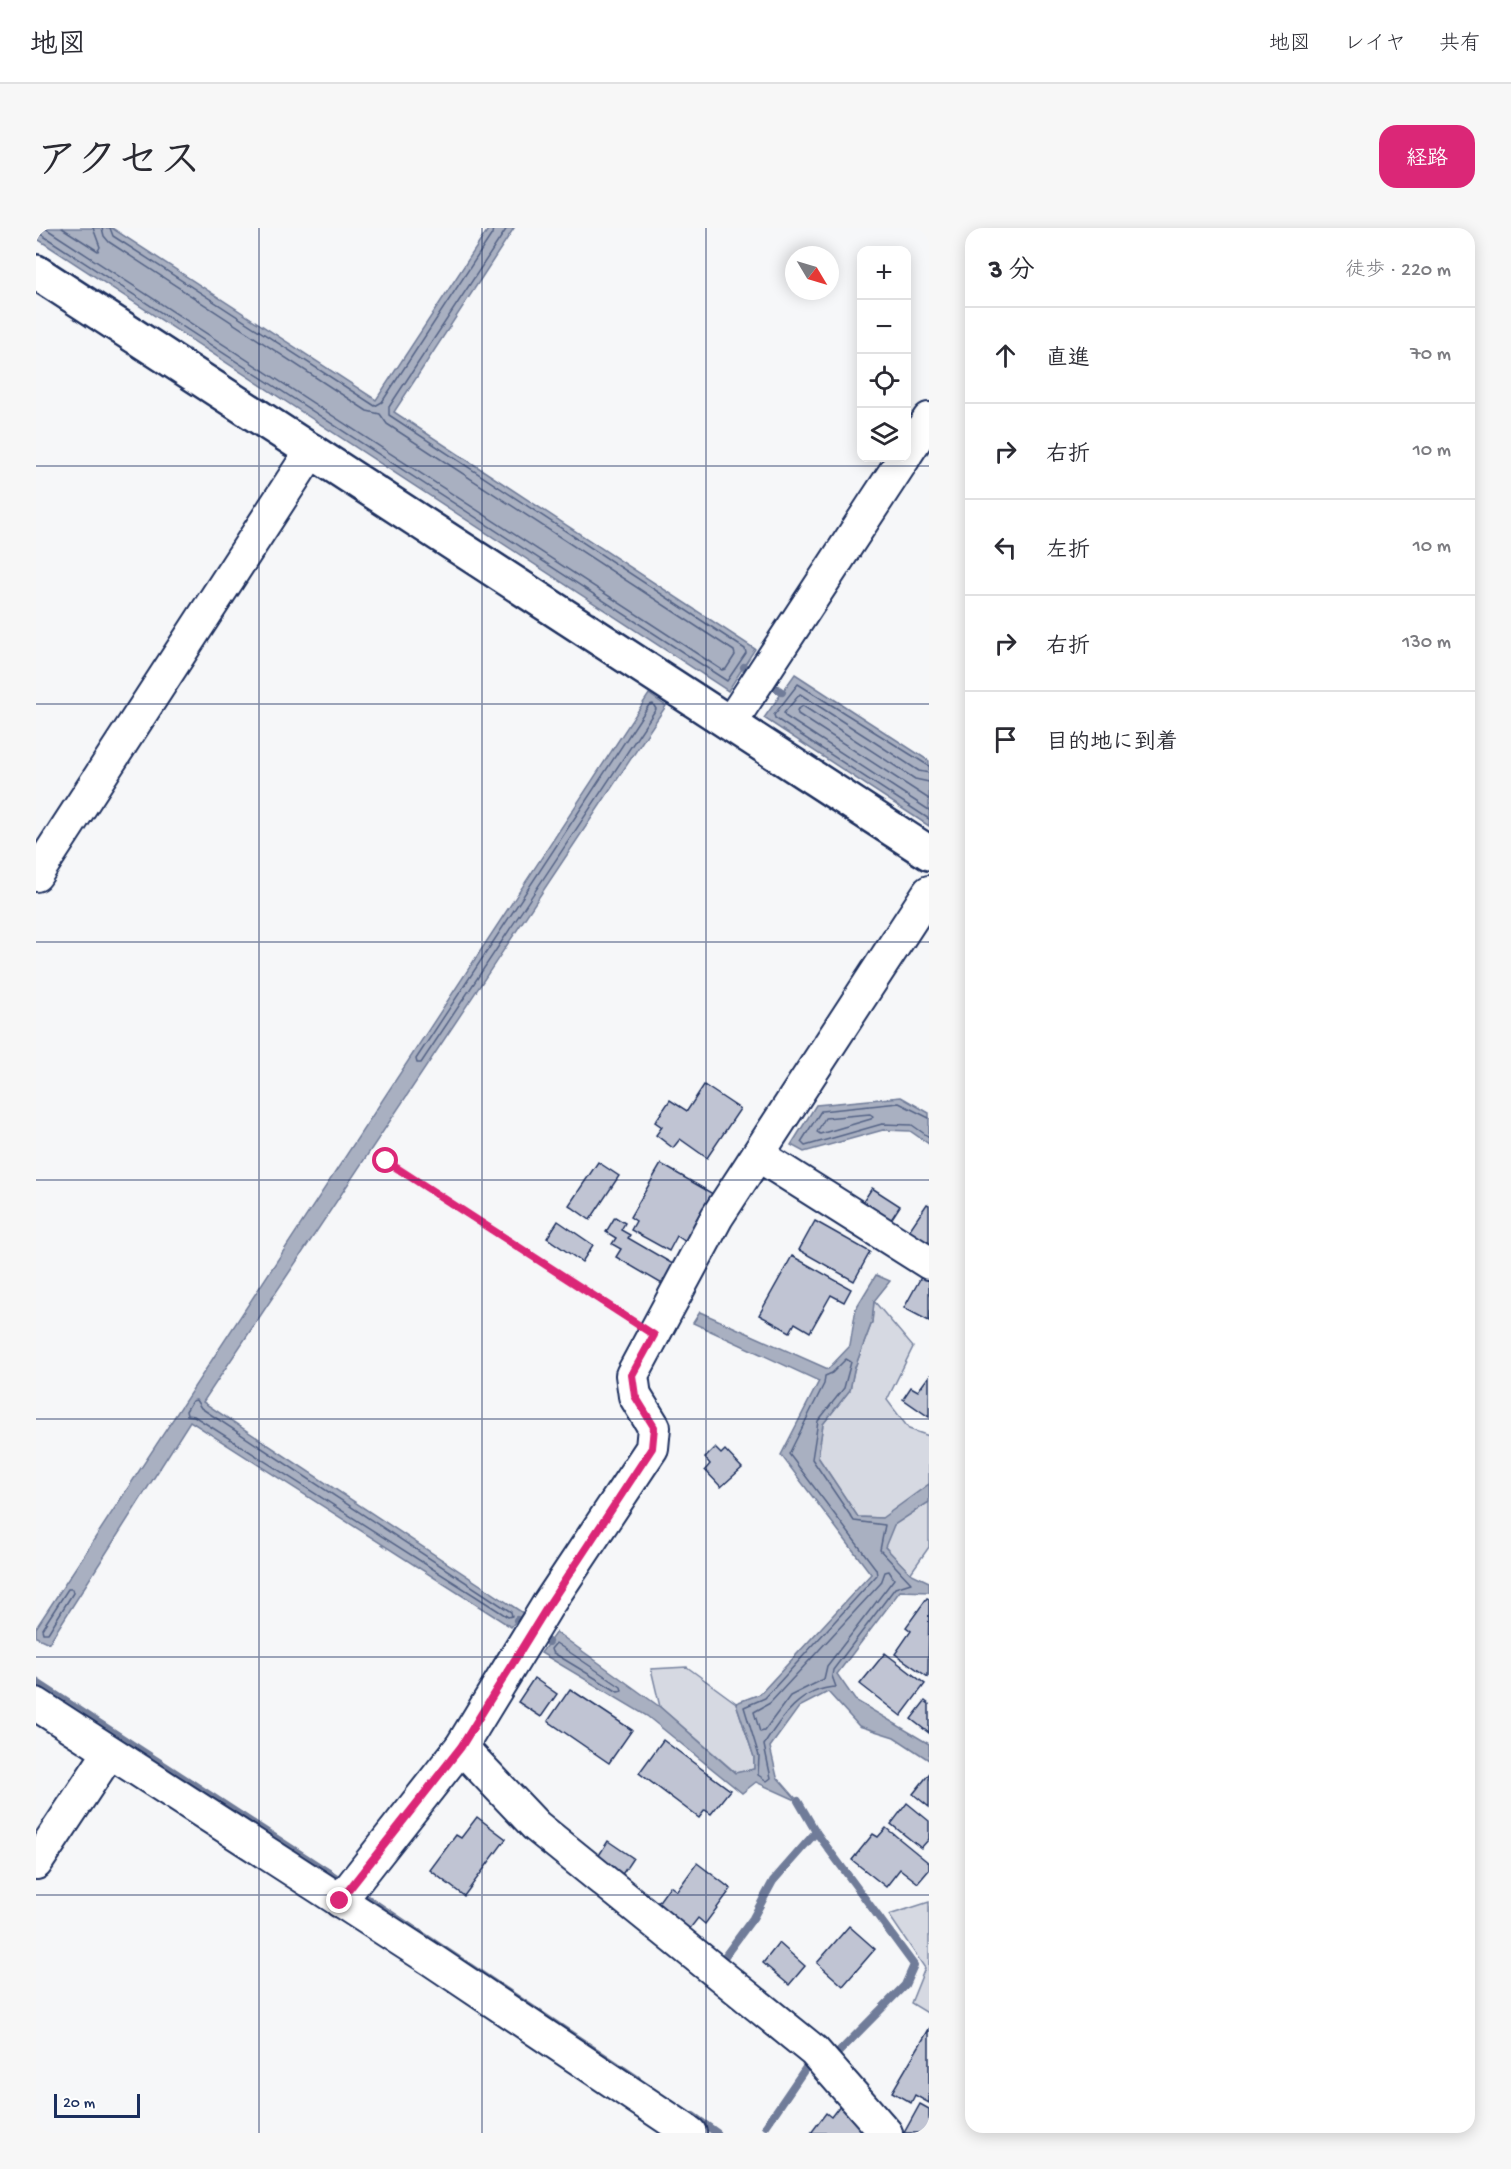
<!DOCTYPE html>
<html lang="ja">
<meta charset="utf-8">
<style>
body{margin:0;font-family:"Gochi Hand","Klee One",sans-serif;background:#f7f7f7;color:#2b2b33}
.controls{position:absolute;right:18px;top:18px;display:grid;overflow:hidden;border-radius:12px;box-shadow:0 3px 15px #0003}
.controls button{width:54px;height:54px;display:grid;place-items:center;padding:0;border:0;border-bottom:2px solid #e1e1e2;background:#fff;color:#2b2b33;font:30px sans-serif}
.compass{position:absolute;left:749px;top:18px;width:54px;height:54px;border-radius:50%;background:#fff;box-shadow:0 3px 15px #0003;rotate:128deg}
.scale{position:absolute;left:18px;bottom:15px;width:86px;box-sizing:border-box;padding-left:6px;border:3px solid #1b2f5e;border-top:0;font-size:16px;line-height:21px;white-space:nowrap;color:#1b2f5e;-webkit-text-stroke:4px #fff;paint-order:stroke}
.stop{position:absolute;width:18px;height:18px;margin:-14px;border:4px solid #db2777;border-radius:50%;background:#fff}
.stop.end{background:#db2777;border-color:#fff;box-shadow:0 2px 6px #0008}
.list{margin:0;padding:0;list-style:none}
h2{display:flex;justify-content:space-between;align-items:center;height:78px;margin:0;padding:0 24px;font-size:26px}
h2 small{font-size:20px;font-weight:400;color:#7c7c81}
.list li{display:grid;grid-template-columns:39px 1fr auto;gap:18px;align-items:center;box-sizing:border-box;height:96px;padding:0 24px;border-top:2px solid #e1e1e2}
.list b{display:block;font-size:22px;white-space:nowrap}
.list em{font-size:20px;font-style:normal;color:#7c7c81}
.icon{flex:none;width:33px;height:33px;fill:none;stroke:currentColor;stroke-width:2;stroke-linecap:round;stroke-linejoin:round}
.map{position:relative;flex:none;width:893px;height:1905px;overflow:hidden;border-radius:18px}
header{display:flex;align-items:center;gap:36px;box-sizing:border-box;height:84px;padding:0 30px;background:#fff;border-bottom:2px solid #e1e1e2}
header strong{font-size:28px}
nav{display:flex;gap:33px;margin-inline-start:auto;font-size:21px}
.intro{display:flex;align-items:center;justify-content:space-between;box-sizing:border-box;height:144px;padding:0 36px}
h1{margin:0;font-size:42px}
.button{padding:15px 27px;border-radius:18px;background:#db2777;color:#fff;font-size:21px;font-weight:700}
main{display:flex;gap:36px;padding:0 36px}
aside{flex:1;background:#fff;border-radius:18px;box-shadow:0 3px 15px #0003}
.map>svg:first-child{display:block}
.green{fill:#d6d9e2;stroke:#7884a0;stroke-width:1.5}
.water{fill:#a9b0c1;stroke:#707c99;stroke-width:1.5}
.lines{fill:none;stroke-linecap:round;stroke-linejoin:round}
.shore{stroke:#546386;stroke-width:1.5}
.stream{stroke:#707c99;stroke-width:8}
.building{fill:#c0c4d3;stroke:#1b2f5e;stroke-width:1.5}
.minor-casing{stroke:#1b2f5e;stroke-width:36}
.tertiary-casing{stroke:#1b2f5e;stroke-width:38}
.path{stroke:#1b2f5e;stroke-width:4;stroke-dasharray:1.5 4.5;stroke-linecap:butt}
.minor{stroke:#fff;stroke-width:32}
.tertiary{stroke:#fff;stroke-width:33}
.route{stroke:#db2777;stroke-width:8}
.grid{fill:none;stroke:#1b2f5e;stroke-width:1.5;stroke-opacity:0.55}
</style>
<header>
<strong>地図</strong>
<nav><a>地図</a><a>レイヤ</a><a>共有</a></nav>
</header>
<div class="intro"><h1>アクセス</h1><a class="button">経路</a></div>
<main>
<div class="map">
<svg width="893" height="1905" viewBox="0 0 893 1905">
<rect width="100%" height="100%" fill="#f6f7f9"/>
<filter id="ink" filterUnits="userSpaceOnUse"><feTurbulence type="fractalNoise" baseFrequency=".0167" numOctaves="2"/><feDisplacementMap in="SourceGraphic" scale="12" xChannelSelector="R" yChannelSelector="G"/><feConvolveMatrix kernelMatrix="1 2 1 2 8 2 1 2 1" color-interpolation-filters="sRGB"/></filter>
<g filter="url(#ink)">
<g class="green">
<path d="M838,1073L877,1119L851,1172L873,1201L893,1208V1319L874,1346L849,1319L846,1290L822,1289L782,1229L787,1196L814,1162L818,1142L836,1094Z"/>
<path d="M651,1439L700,1475L718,1529V1541L700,1545L624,1479L615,1441Z"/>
<path d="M893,1674V1786L875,1775L889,1740L853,1687Z"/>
</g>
<g class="water">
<path d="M0,0H76L340,172L453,0H478L358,184L719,421L692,463L0,10Z"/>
<path d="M759,446L893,533V598L728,490Z"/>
<path d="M613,466L630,478L167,1174L487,1385L475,1399L154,1193L13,1415L0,1409V1400Z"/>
<path d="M865,869L893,885V916L874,903L847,902L768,924L755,917L780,877Z"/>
<path d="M840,1047L854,1053L838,1073L836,1094L818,1142L814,1162L787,1196L782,1229L822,1289L846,1290L893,1256V1274L858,1297L849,1319L874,1345L893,1354V1364L864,1363L801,1446L819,1472L893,1516V1532L858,1509L823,1498L792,1464L763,1479L734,1519L741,1549L762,1573L720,1554L706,1565L611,1488L505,1425L520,1404L624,1479L699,1545L718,1541V1529L700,1475L724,1466L835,1346L745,1227L783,1153L657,1095L664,1084L792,1141L814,1118L820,1080Z"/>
</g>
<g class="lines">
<g class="shore">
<path d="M9,0L686,442L690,441L699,427L698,423L351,196L344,186L331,183L73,14L68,8L66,0"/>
<path d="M26,0L62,23L64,19L57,0"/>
<path d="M74,0L77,8L339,178L346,174L456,6L457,0"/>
<path d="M0,5L6,7L691,453L710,425L709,421L353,187V179L471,0"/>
<path d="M617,476L620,481L385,835H381L380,831L613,477Z"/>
<path d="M893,538L762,456L738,487L739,490L893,591"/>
<path d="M893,545L883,543L764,466L748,485L749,488L893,582"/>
<path d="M893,554L879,551L767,478L761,482L762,486L893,571"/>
<path d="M834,886L837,888L835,891L784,906L781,904L789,890Z"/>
<path d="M893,890L863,875L785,883L765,914L769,918L846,896L876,897L893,909"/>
<path d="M810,1131L815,1134L808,1160L782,1193L776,1231L818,1293L849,1297L844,1322L875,1355L859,1360L797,1442L796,1448L800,1459C766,1460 745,1489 728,1517L735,1550L731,1553L722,1547L723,1528L708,1479L729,1470L841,1347L840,1341L753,1226L788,1156L789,1148L796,1145Z"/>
<path d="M160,1172L165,1180L475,1384L476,1388L472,1389L158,1188L151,1187L150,1183L156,1173Z"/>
<path d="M853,1343L858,1351L791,1438L788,1451L754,1468L728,1503L724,1504L718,1484L734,1475L845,1355L849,1344Z"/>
<path d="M32,1361H36L37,1365L12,1405H7L6,1401Z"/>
<path d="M520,1415L585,1459L586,1463L582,1464L516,1424L515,1421Z"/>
</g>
<g class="stream">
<path d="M708,439L746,464"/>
<path d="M481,1392L512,1414"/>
<path d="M0,1454L310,1656"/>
<path d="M762,1573L780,1604L878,1737L869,1757L799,1828"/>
<path d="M320,1663L601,1851"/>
<path d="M689,1728L717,1690L737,1653L780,1604"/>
<path d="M657,1888L681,1905"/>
<path d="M730,1898L771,1838"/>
</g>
</g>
<g class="building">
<path d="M668,857L704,881L671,930L644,911L637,920L620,907L626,899L619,894L634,872L651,883Z"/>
<path d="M562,934L583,948L554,992L533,977Z"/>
<path d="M625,936L677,966L650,1014L641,1008L633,1023L595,1002L600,993L594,989Z"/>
<path d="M836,960L864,978L851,998L823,980Z"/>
<path d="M891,976L893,977V1018L872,1004Z"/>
<path d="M579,989L589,995L585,1002L594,1007L592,1010L637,1036L626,1056L580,1029L585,1021L576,1016L580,1010L570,1004Z"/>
<path d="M522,993L557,1017L546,1034L511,1010Z"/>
<path d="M779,993L834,1024L818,1053L763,1022Z"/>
<path d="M756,1028L815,1061L808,1074L795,1067L774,1104L759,1095L754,1104L723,1087Z"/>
<path d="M889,1042L893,1045V1093L868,1080Z"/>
<path d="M893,1148V1189L867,1171L875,1159L882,1163Z"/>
<path d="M679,1220L685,1226L689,1222L706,1240L685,1259L669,1242L674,1236L669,1230Z"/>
<path d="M891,1370L893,1371L892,1449L859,1426L875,1403L870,1399Z"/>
<path d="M849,1425L889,1456L865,1488L824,1456Z"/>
<path d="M498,1450L521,1466L505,1489L482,1474Z"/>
<path d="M534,1461L596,1502L573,1535L512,1493Z"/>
<path d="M889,1473L893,1476V1505L875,1491Z"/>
<path d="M627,1512L694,1562L675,1586L669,1582L663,1590L603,1545Z"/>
<path d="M893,1546V1579L877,1566Z"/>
<path d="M871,1575L893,1593V1611L885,1620L855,1596Z"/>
<path d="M441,1589L470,1611L428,1668L394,1642L420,1607L425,1610Z"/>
<path d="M850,1600L893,1635V1642L882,1655L864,1641L850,1659L816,1632L837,1606L842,1609Z"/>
<path d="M572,1613L597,1630L585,1648L560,1632Z"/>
<path d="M661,1635L695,1661L669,1696L662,1690L652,1703L619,1679L634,1658L641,1663Z"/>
<path d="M813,1698L839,1721L807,1758L781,1735Z"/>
<path d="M743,1715L769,1738L753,1757L727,1735Z"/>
<path d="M893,1801V1875L879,1867L875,1875L856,1864Z"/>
<path d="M805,1876L829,1905H775L790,1885L795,1889Z"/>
<path d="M884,1876L893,1881V1905H868Z"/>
</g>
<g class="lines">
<g class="minor-casing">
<g id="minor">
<path d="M870,226L893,191"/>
<path d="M695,494L868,230"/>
<path d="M0,647L276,222"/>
<path d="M722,927L893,1035"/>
<path d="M0,1476L396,1732L654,1905"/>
<path d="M425,1519L500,1598L778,1823L850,1905"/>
<path d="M0,1635L73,1525"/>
<path d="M304,1673L425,1519L511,1378L616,1220L618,1199L599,1168L596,1147L681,989L893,664"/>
</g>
</g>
<g class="tertiary-casing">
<path id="tertiary" d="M0,44L893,625"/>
</g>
<path class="path" d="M349,933L593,1091"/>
<use href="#minor" class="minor"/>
<use href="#tertiary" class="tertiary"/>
</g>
</g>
<g class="lines" filter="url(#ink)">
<path class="route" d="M304,1673L425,1519L512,1378L616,1220L618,1199L599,1168L596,1147L618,1107L350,933"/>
</g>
<path class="grid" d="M223,0V1905M446,0V1905M670,0V1905M0,238H893M0,476H893M0,714H893M0,952H893M0,1191H893M0,1429H893M0,1667H893"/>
</svg>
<div class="controls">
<button>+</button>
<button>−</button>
<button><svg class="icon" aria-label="locate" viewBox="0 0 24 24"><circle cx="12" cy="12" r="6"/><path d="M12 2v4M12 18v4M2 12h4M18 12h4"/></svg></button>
<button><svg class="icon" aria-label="layers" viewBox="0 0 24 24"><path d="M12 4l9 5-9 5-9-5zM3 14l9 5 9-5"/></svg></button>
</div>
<svg class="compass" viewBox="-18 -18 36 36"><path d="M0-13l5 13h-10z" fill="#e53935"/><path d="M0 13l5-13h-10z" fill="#7c7c81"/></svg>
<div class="scale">20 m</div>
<div class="stop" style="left:350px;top:933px"></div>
<div class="stop end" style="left:304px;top:1673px"></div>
</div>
<aside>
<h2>3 分<small>徒歩 · 220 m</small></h2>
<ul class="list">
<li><svg class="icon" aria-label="ahead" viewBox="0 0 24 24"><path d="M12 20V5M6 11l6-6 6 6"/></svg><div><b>直進</b></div><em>70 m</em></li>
<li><svg class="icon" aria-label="right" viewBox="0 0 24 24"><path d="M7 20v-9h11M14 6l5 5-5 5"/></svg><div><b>右折</b></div><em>10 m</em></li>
<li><svg class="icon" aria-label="left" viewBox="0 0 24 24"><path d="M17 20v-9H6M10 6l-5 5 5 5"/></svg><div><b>左折</b></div><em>10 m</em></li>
<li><svg class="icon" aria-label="right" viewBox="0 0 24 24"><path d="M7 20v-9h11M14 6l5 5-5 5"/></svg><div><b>右折</b></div><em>130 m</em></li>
<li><svg class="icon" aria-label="arrive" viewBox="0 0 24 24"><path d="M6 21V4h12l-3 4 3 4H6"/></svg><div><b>目的地に到着</b></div></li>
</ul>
</aside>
</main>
